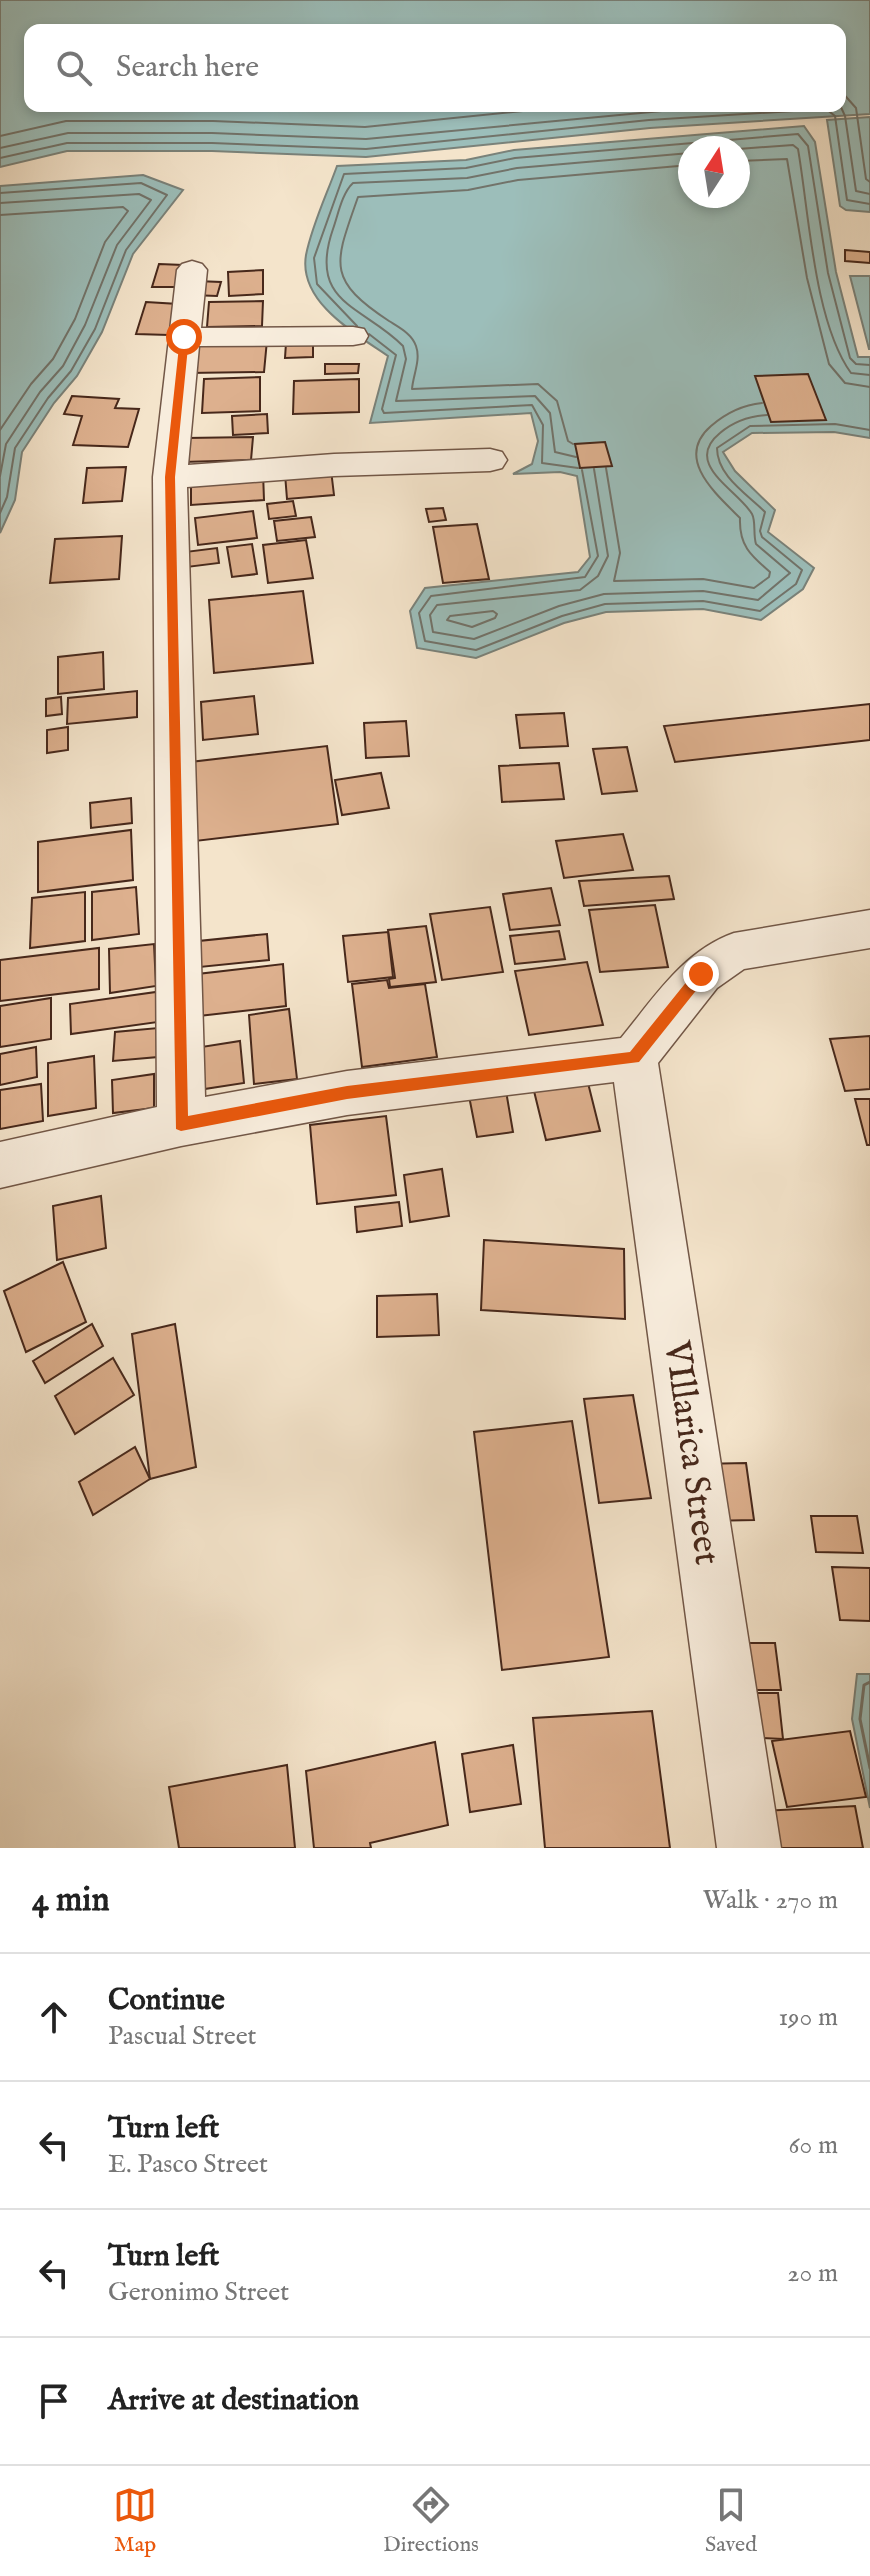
<!DOCTYPE html>
<meta charset="utf-8">
<style>
body{margin:0;font-family:"IM FELL English",serif;background:#f6f6f6;color:#222}
.compass{position:absolute;left:678px;top:136px;width:72px;height:72px;border-radius:50%;background:#fff;box-shadow:0 4px 12px #0003;rotate:12deg}
.stop{position:absolute;width:24px;height:24px;margin:-18px;border:6px solid #ea580c;border-radius:50%;background:#fff}
.stop.end{background:#ea580c;border-color:#fff;box-shadow:0 2px 8px #0008}
.list{margin:0;padding:0;list-style:none}
h2{display:flex;justify-content:space-between;align-items:center;height:104px;margin:0;padding:0 32px;font-size:34px}
h2 small{font-size:26px;font-weight:400;color:#767676}
.list li{display:grid;grid-template-columns:52px 1fr auto;gap:24px;align-items:center;box-sizing:border-box;height:128px;padding:0 32px;border-top:2px solid #e0e0e0}
.list b{display:block;font-size:30px;white-space:nowrap}
.list p{margin:0;font-size:26px;white-space:nowrap;color:#767676}
.list em{font-size:26px;font-style:normal;color:#767676}
.icon{flex:none;width:44px;height:44px;fill:none;stroke:currentColor;stroke-width:2;stroke-linecap:round;stroke-linejoin:round}
.map{position:relative;flex:none;width:870px;height:1848px;overflow:hidden}
.search{position:absolute;background:#fff;box-shadow:0 4px 12px #0003;left:24px;right:24px;top:24px;height:88px;display:flex;align-items:center;gap:20px;box-sizing:border-box;padding:0 28px;border-radius:16px;color:#767676;font-size:30px}
.sheet{height:616px;background:#fff}
nav{display:flex;justify-content:space-around;align-items:center;box-sizing:border-box;height:112px;border-top:2px solid #e0e0e0;background:#fff;font-size:22px;color:#767676}
nav a{display:grid;justify-items:center;gap:4px}
nav .on{color:#ea580c}
.map>svg:first-child{display:block}
.water{fill:#9cbeba;stroke:#7a827a;stroke-width:2;fill-rule:evenodd}
.lines{fill:none;stroke-linecap:round;stroke-linejoin:round}
.shore-far1{stroke:#72736a;stroke-width:2}
.shore{stroke:#72736a;stroke-width:3}
.building{fill:#ddb08e;stroke:#47281b;stroke-width:2}
.minor-casing{stroke:#725747;stroke-width:3}
.minor{fill:#f8eddd;fill-rule:evenodd}
.route{fill:#ea580c}
.labels{text-anchor:middle;dominant-baseline:central;stroke-width:6;stroke-linejoin:round;paint-order:stroke}
.near-street-label{font-size:36px;fill:#47281b;stroke:#f8eddd}
</style>
<div class="map">
<svg width="870" height="1848" viewBox="0 0 870 1848">
<rect width="100%" height="100%" fill="#f4e4cb"/>
<filter id="stains"><feTurbulence type="fractalNoise" baseFrequency=".0025" numOctaves="4"/><feColorMatrix values="0 0 0 0 .2 0 0 0 0 .09 0 0 0 0 .02 0 0 0 .5 -.17"/></filter>
<radialGradient id="worn" r=".72"><stop offset=".6" stop-color="#630" stop-opacity="0"/><stop offset="1" stop-color="#630" stop-opacity=".3"/></radialGradient>
<g class="water">
<path d="M0,0H870V114L650,128L366,157L212,151H67L0,167ZM840,30V106H30V30Z"/>
<path d="M870,117V212L846,210L840,206L827,120Z"/>
<path d="M804,126L815,142L836,272L858,357H870V438L834,432L752,433L723,452L735,471L775,510L768,532L814,568L803,589L761,620L703,609L606,612L564,623L476,658L417,648L410,611L425,588L578,572L590,557L577,476L560,472L513,474L532,464L538,441L531,413L370,423L388,356C356,334 298,302 306,255C312,225 327,194 337,166L466,160L514,150ZM690,148H738V196H690Z"/>
<path d="M143,175L183,190L133,254L102,332L77,376L54,403L22,452L15,500L0,533V186Z"/>
<path d="M850,276H870V349H869Z"/>
<path d="M857,1674H870V1808L852,1719Z"/>
</g>
<g class="lines">
<g class="shore-far1">
<path d="M840,90L856,108L866,179L870,182"/>
<path d="M840,105L845,116L856,191L870,194"/>
<path d="M0,136L66,121H213L365,127L573,106"/>
<path d="M0,148L68,133H212L366,139L715,106"/>
<path d="M738,149L793,145L798,149C809,212 814,322 851,373L870,375"/>
<path d="M0,158L67,143H212L366,149L649,120L826,109L835,116L847,200L870,204"/>
<path d="M738,161L787,159L807,278L829,364L845,383L870,387"/>
<path d="M0,193L141,183L167,195L126,250L95,329L71,371L48,398L15,448L7,497L0,513"/>
<path d="M0,203L139,194L151,200L117,245L85,325L63,366L40,392L6,444L0,476"/>
<path d="M0,215L123,207L128,211L105,242L75,319L53,359L31,384L0,430"/>
<path d="M357,326L317,284L314,258L344,174L466,168L515,158L798,134L808,146L828,273L850,358L856,364L870,365"/>
<path d="M369,334L396,355L382,409L384,413L532,405L543,425L542,463L578,468"/>
<path d="M573,444L568,441L557,401L538,384L412,389C413,375 421,360 416,346C412,334 400,328 389,321C325,279 335,263 358,197L468,190L518,180L690,165"/>
<path d="M576,457L555,452L550,413L535,396L396,401L406,359L403,346C364,306 307,304 333,229C338,215 342,193 353,183L467,178L517,168L690,153"/>
<path d="M606,468L620,553L614,581L703,579L754,588L769,577L770,572C750,555 739,545 740,518C715,493 674,458 711,426C726,413 742,405 762,403"/>
<path d="M594,469L608,556L598,576L580,590L437,605L430,615L433,632L474,639L559,606L604,594L703,591L758,600L790,573L756,544C753,535 756,521 752,514C738,490 682,464 720,433C734,421 750,416 767,415"/>
<path d="M582,470L598,556L585,577L431,596L419,613L425,641L476,650L562,616L605,604L703,601L760,611L796,584L802,570L762,537L760,531L765,512C747,494 717,476 717,448L750,426L835,424L870,430"/>
<path d="M493,611L497,614L495,618L472,627L447,620L450,616Z"/>
</g>
<path class="shore" d="M870,1682L864,1685L860,1719L870,1768"/>
</g>
<g class="building">
<path d="M845,250L870,252V263L845,261Z"/>
<path d="M159,264L183,265L177,287H152Z"/>
<path d="M263,270V294L229,296L228,272Z"/>
<path d="M196,281L221,282L217,296L192,295Z"/>
<path d="M263,301L262,326L207,327L209,302Z"/>
<path d="M146,302L178,304L169,335L136,334Z"/>
<path d="M193,340H267L264,372L188,373Z"/>
<path d="M313,342V357L285,358L286,343Z"/>
<path d="M325,364H359L358,373L325,374Z"/>
<path d="M808,374L826,420L771,422L755,376Z"/>
<path d="M260,377V411L202,413L204,379Z"/>
<path d="M359,379V412L293,414L294,381Z"/>
<path d="M72,396L119,399L115,408L139,409L128,447L73,445L82,416L64,414Z"/>
<path d="M267,414L268,433L233,435L232,416Z"/>
<path d="M253,437L251,460L183,462L186,438Z"/>
<path d="M605,442L612,466L580,468L575,444Z"/>
<path d="M126,467L122,501L83,503L87,468Z"/>
<path d="M331,470L334,495L287,499L285,474Z"/>
<path d="M263,472L264,500L191,505V477Z"/>
<path d="M293,501L296,516L269,519L267,504Z"/>
<path d="M443,508L446,520L429,522L426,509Z"/>
<path d="M253,511L257,538L198,545L195,518Z"/>
<path d="M311,517L315,537L277,541L274,521Z"/>
<path d="M477,524L489,579L443,583L433,527Z"/>
<path d="M122,536L119,579L50,583L55,539Z"/>
<path d="M306,540L313,578L268,583L263,545Z"/>
<path d="M252,544L257,574L232,577L227,547Z"/>
<path d="M217,548L219,563L187,567L185,552Z"/>
<path d="M303,591L313,663L214,673L209,600Z"/>
<path d="M103,652L104,689L58,694V657Z"/>
<path d="M137,691V717L67,724L68,698Z"/>
<path d="M254,696L258,734L203,740L201,702Z"/>
<path d="M61,697L62,714L46,716V699Z"/>
<path d="M870,704V740L675,762L664,726Z"/>
<path d="M564,713L568,746L520,748L516,715Z"/>
<path d="M406,721L409,756L366,758L364,723Z"/>
<path d="M68,727V750L47,753V730Z"/>
<path d="M327,746L338,824L187,842L182,763Z"/>
<path d="M627,747L637,791L602,794L593,749Z"/>
<path d="M559,763L564,799L502,802L499,766Z"/>
<path d="M381,773L389,808L342,815L335,780Z"/>
<path d="M131,798L132,823L91,828L90,803Z"/>
<path d="M131,830L133,880L38,892V842Z"/>
<path d="M623,834L633,870L564,878L556,841Z"/>
<path d="M669,876L674,899L584,906L579,881Z"/>
<path d="M136,887L139,934L92,940V892Z"/>
<path d="M551,888L560,925L510,930L503,894Z"/>
<path d="M85,892V941L30,948L32,898Z"/>
<path d="M655,905L668,967L600,972L589,910Z"/>
<path d="M490,907L503,972L442,980L430,914Z"/>
<path d="M426,926L436,982L390,987L389,979L395,978L388,930Z"/>
<path d="M559,931L565,959L515,964L510,936Z"/>
<path d="M388,932L393,977L348,982L343,936Z"/>
<path d="M267,934L269,960L190,968L189,942Z"/>
<path d="M154,944L156,986L110,993L109,949Z"/>
<path d="M99,948V989L0,1001V960Z"/>
<path d="M587,962L603,1025L529,1035L515,971Z"/>
<path d="M283,964L286,1006L190,1017L189,975Z"/>
<path d="M387,980L389,988L425,984L437,1057L362,1067L352,984Z"/>
<path d="M156,992L158,1022L71,1034L70,1004Z"/>
<path d="M51,998V1039L0,1047V1006Z"/>
<path d="M289,1009L297,1079L254,1084L249,1015Z"/>
<path d="M158,1028V1057L113,1061L115,1032Z"/>
<path d="M870,1036V1089L845,1091L830,1039Z"/>
<path d="M240,1041L244,1083L198,1090L195,1048Z"/>
<path d="M36,1047L37,1077L0,1085V1054Z"/>
<path d="M94,1056L96,1108L48,1116V1063Z"/>
<path d="M154,1074V1108L113,1113L112,1080Z"/>
<path d="M588,1083L600,1131L546,1140L534,1091Z"/>
<path d="M41,1084L43,1121L0,1129V1090Z"/>
<path d="M506,1091L513,1132L477,1137L469,1096Z"/>
<path d="M855,1099H870V1145H867Z"/>
<path d="M386,1116L396,1195L317,1204L310,1125Z"/>
<path d="M442,1169L449,1216L410,1222L404,1175Z"/>
<path d="M101,1196L106,1248L57,1260L53,1206Z"/>
<path d="M399,1202L402,1226L357,1232L355,1207Z"/>
<path d="M484,1240L624,1249L625,1319L481,1310Z"/>
<path d="M63,1262L86,1322L26,1352L4,1291Z"/>
<path d="M437,1294L439,1335L377,1337V1296Z"/>
<path d="M92,1324L103,1346L45,1383L33,1361Z"/>
<path d="M175,1324L196,1467L150,1479L132,1334Z"/>
<path d="M113,1358L134,1395L75,1434L55,1396Z"/>
<path d="M633,1395L651,1498L599,1503L584,1399Z"/>
<path d="M572,1421L609,1657L502,1670L474,1432Z"/>
<path d="M135,1447L150,1479L93,1515L79,1482Z"/>
<path d="M746,1463L754,1520L706,1521L699,1464Z"/>
<path d="M811,1516H857L863,1553L816,1552Z"/>
<path d="M832,1567L870,1568V1621L840,1620Z"/>
<path d="M727,1643H775L781,1690H731Z"/>
<path d="M732,1693H778L783,1739L736,1737Z"/>
<path d="M652,1711L670,1848H545L533,1718Z"/>
<path d="M850,1731L866,1797L787,1807L772,1741Z"/>
<path d="M435,1742L448,1825L370,1843L371,1848H314L306,1771Z"/>
<path d="M513,1745L521,1804L470,1812L462,1754Z"/>
<path d="M287,1765L295,1848H179L169,1787Z"/>
<path d="M855,1806L863,1848H751L745,1812Z"/>
</g>
<g class="lines">
<g class="minor-casing">
<path id="minor" d="M192,261L202,264L207,270L201,328L353,327L364,329L368,336L364,343L353,345L199,346L188,465L334,454L490,449L502,452L507,460L502,468L490,471L334,476L187,487L205,1097L347,1071L621,1038C654,998 683,951 734,933L870,910V948L744,969L717,988L658,1063L781,1848H717L614,1082L347,1115L181,1146L0,1188V1142L157,1107L153,477L177,270L182,264Z"/>
</g>
<use href="#minor" class="minor"/>
</g>
<path class="route" d="M184,334L189,337L175,477L188,1116L347,1086L630,1052L696,970H706V978L639,1062L347,1099L181,1131L176,1129L165,477L180,337Z"/>
<g class="labels">
<g class="near-street-label">
<text transform="translate(691 1453) rotate(82)">VIllarica Street</text>
</g>
</g>
<rect width="100%" height="100%" filter="url(#stains)"/>
<rect width="100%" height="100%" fill="url(#worn)"/>
</svg>
<svg class="compass" viewBox="-18 -18 36 36"><path d="M0-13l5 13h-10z" fill="#e53935"/><path d="M0 13l5-13h-10z" fill="#767676"/></svg>
<div class="stop" style="left:184px;top:337px"></div>
<div class="stop end" style="left:701px;top:974px"></div>
<div class="search"><svg class="icon" aria-label="search" viewBox="0 0 24 24"><circle cx="10" cy="10" r="6"/><path d="M15 15l6 6"/></svg>Search here</div>
</div>
<section class="sheet">
<h2>4 min<small>Walk · 270 m</small></h2>
<ul class="list">
<li><svg class="icon" aria-label="ahead" viewBox="0 0 24 24"><path d="M12 20V5M6 11l6-6 6 6"/></svg><div><b>Continue</b><p>Pascual Street</p></div><em>190 m</em></li>
<li><svg class="icon" aria-label="left" viewBox="0 0 24 24"><path d="M17 20v-9H6M10 6l-5 5 5 5"/></svg><div><b>Turn left</b><p>E. Pasco Street</p></div><em>60 m</em></li>
<li><svg class="icon" aria-label="left" viewBox="0 0 24 24"><path d="M17 20v-9H6M10 6l-5 5 5 5"/></svg><div><b>Turn left</b><p>Geronimo Street</p></div><em>20 m</em></li>
<li><svg class="icon" aria-label="arrive" viewBox="0 0 24 24"><path d="M6 21V4h12l-3 4 3 4H6"/></svg><div><b>Arrive at destination</b></div></li>
</ul>
</section>
<nav>
<a class="on"><svg class="icon" aria-label="map" viewBox="0 0 24 24"><path d="M3 6l6-2 6 2 6-2v14l-6 2-6-2-6 2zM9 4v14M15 6v14"/></svg>Map</a>
<a><svg class="icon" aria-label="directions" viewBox="0 0 24 24"><path d="M12 3l9 9-9 9-9-9zM9 14v-3h6M13 9l2 2-2 2"/></svg>Directions</a>
<a><svg class="icon" aria-label="saved" viewBox="0 0 24 24"><path d="M7 4h10v16l-5-4-5 4z"/></svg>Saved</a>
</nav>
